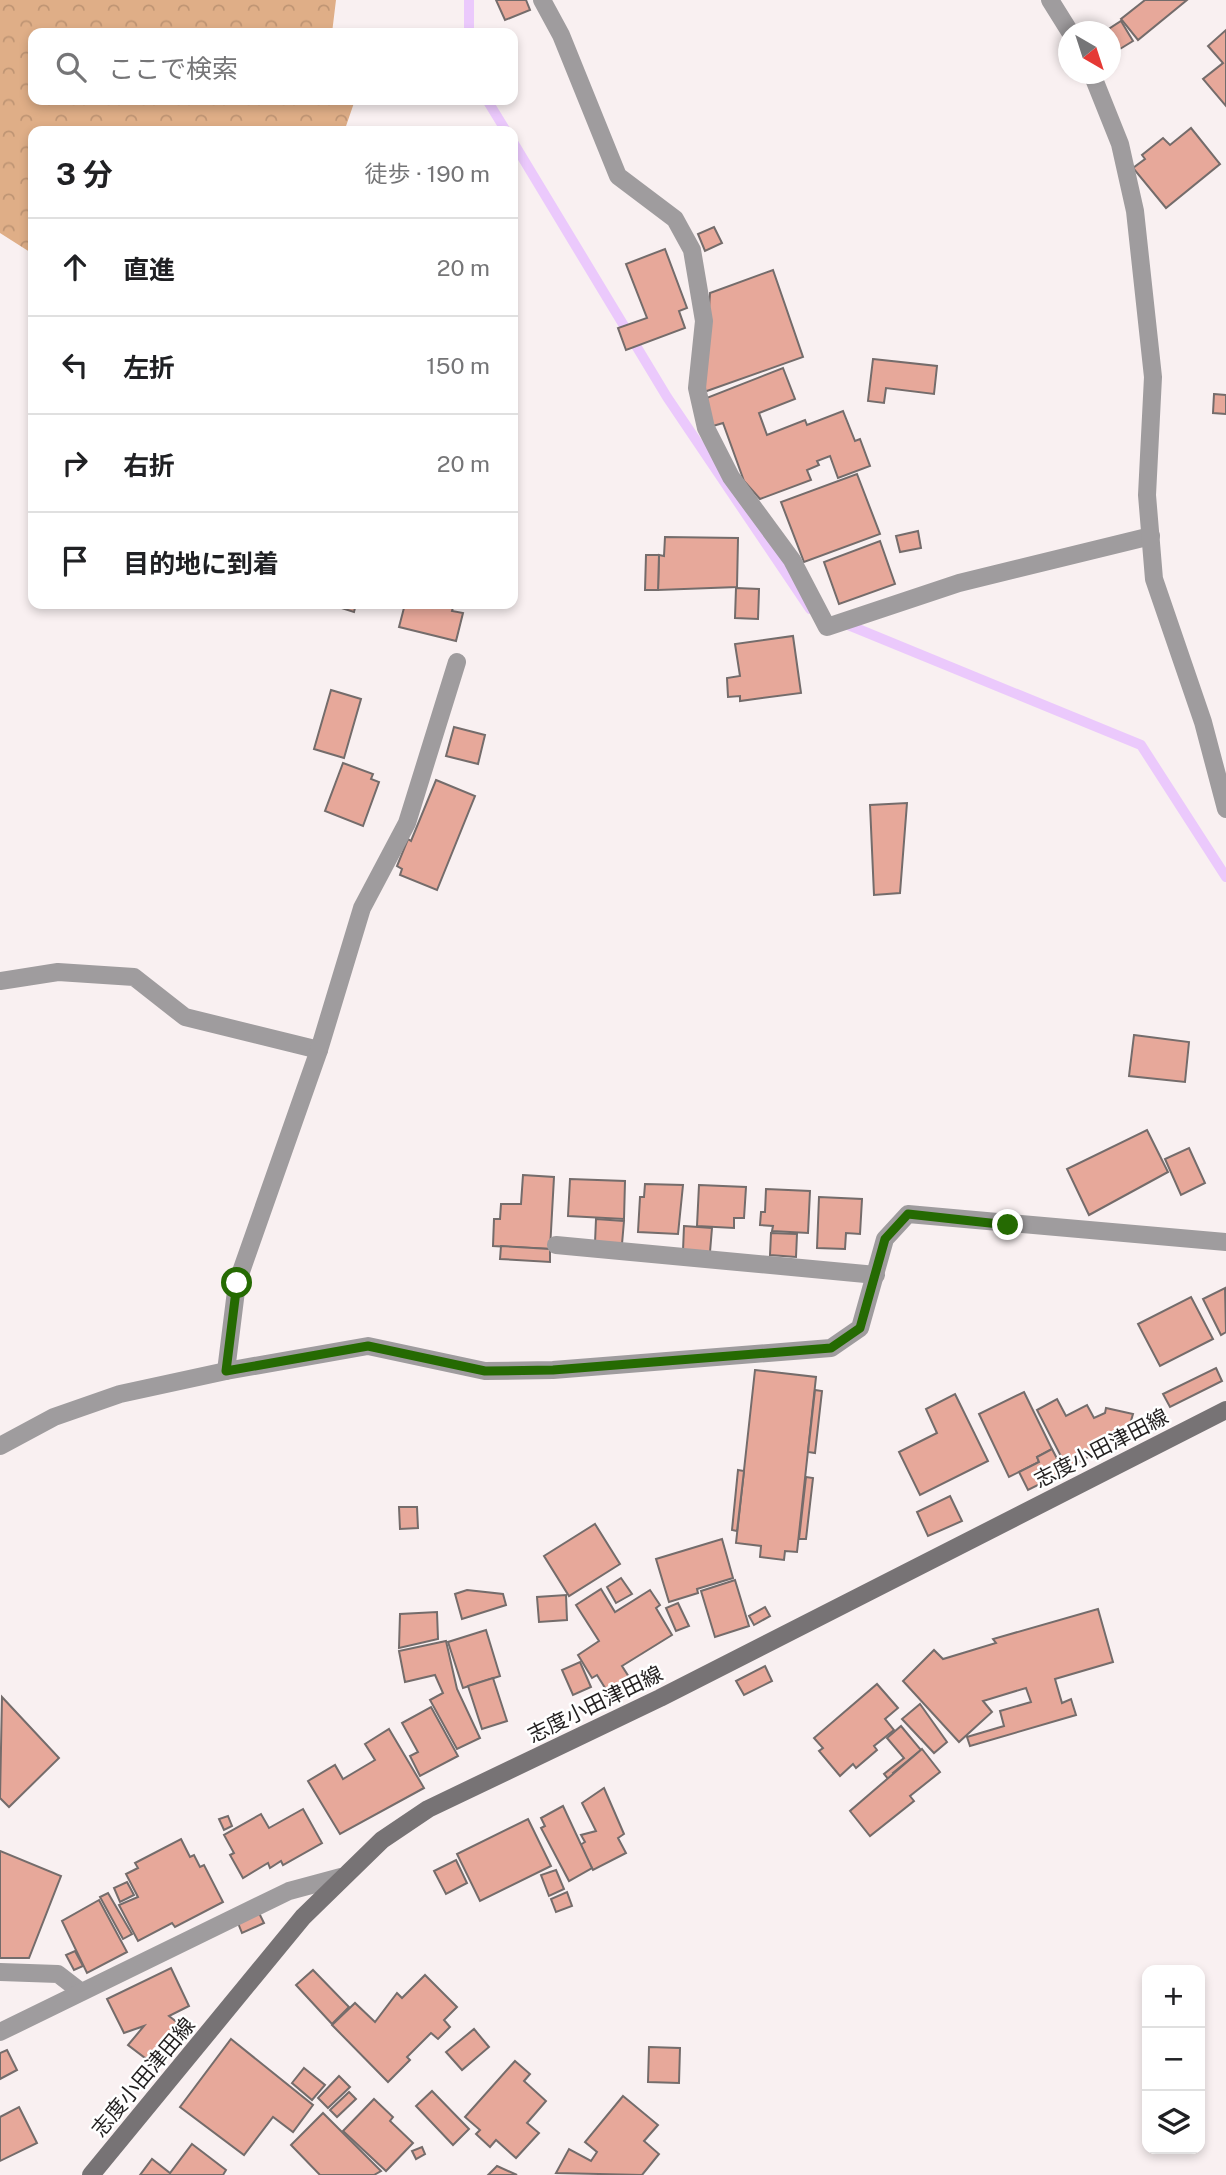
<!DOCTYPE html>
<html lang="ja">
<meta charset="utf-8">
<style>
body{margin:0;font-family:"Public Sans","Noto Sans JP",sans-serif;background:#f2f2f2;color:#202124}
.controls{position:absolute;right:21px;bottom:21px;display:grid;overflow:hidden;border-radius:14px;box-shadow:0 4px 10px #0003}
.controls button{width:63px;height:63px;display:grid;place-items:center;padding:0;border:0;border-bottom:2px solid #e0e0e0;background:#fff;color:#202124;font:35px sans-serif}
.compass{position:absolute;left:1058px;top:21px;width:63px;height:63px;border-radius:50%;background:#fff;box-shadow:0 4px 10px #0003;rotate:141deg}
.stop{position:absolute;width:21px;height:21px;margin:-16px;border:5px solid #256a02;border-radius:50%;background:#fff}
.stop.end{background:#256a02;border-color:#fff;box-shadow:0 2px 7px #0008}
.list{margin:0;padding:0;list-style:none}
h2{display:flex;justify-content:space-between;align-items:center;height:91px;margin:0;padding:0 28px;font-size:30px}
h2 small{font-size:23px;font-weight:400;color:#757577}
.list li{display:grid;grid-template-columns:46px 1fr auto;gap:21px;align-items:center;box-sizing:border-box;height:98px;padding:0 28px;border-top:2px solid #e0e0e0}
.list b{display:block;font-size:26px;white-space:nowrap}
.list em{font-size:23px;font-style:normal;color:#757577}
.icon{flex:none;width:38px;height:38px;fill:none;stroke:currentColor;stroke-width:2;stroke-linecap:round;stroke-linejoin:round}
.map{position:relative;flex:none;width:1226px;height:2175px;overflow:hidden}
.search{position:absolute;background:#fff;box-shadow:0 4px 10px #0003;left:28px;top:28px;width:490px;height:77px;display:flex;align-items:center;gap:18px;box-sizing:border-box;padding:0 24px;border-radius:14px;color:#757577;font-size:26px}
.panel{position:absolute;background:#fff;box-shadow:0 4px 10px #0003;left:28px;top:126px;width:490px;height:483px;border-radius:14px}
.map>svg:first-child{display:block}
.forest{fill:url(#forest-crowns)}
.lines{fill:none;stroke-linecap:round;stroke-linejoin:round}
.stream{stroke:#ebc9fc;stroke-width:10}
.building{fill:#e7a89a;stroke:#746c6b;stroke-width:2}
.minor{stroke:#9f9c9e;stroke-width:18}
.secondary{stroke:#777375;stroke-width:18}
.route{stroke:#256a02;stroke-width:9}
.labels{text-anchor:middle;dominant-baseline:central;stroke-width:5;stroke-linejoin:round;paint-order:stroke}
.street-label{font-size:21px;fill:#221f1f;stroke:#fff}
</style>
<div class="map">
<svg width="1226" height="2175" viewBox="0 0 1226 2175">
<defs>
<pattern id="forest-crowns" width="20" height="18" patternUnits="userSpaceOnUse" patternTransform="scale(1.75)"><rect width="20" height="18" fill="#dfae87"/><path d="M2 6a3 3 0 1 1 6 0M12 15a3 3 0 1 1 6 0" fill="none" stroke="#bf9574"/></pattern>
</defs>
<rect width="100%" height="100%" fill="#f9f0f1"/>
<path class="forest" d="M0,0H336L332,33H33V100H355L345,129L350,131H33V254L0,233Z"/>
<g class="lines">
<g class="stream">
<path d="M469,33V0"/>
<path d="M487,100L506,131"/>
<path d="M513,142L667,397L810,609"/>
<path d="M841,622L1141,745L1226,877"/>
</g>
</g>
<g class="building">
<path d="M496,0H526L530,10L505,20Z"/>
<path d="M1145,0H1187L1138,40L1121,19Z"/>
<path d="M1121,21L1133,41L1115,52L1110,46V32H1104Z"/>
<path d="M1226,30V106L1203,79L1223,63L1208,46Z"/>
<path d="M1191,128L1220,164L1166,208L1133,168L1145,159L1142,155L1163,138L1170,145Z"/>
<path d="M714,227L722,243L705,251L698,234Z"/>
<path d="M665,249L687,308L679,311L685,328L626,350L618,328L647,318L626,264Z"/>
<path d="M773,270L803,357L704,392L710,293Z"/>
<path d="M873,359L937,366L934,394L886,388L884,403L868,401Z"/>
<path d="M783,368L795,399L759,413L767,435L805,420L807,425L843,411L855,441L860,439L870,466L838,478L830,456L817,461L819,465L807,470L811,480L760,499L744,481L723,423L713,426L704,399Z"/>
<path d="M1214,394L1226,395V414L1213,413Z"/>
<path d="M857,474L880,534L804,562L781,502Z"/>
<path d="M918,531L921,548L900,552L896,536Z"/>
<path d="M665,537L738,538L737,587L658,590L659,555L664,556Z"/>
<path d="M880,541L895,584L839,604L824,562Z"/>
<path d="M646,555H659L658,590H645Z"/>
<path d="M736,588L759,589L758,619L735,618Z"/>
<path d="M329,604H356L354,612Z"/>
<path d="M405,604H454L452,611L463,613L456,641L399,627Z"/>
<path d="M793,636L801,693L740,701V696L728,697L727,678L740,676L735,644Z"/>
<path d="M331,690L361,699L344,758L314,749Z"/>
<path d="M454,727L485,735L478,764L446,756Z"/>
<path d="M343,763L373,774L371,779L379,782L363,826L325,811Z"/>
<path d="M436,780L475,796L437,890L400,875L402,869L397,866L408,839L411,841Z"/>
<path d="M907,803L900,893L874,895L870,805Z"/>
<path d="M1134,1035L1189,1042L1185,1082L1129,1076Z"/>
<path d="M1147,1130L1168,1172L1089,1215L1067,1169Z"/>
<path d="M1189,1148L1205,1183L1181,1195L1165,1159Z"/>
<path d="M523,1175L554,1177L550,1249L493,1246L494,1219H500L501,1204H521Z"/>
<path d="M570,1179L625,1181L624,1219L568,1216Z"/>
<path d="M645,1184L683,1185L678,1234L638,1232L640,1197H644Z"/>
<path d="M699,1185L746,1187L744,1218H734V1228L697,1226Z"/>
<path d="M766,1189L810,1191L808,1233L772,1231L773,1226L760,1225L761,1212H765Z"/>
<path d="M819,1197L862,1199L860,1234L846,1233L845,1249L817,1248Z"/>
<path d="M596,1219L624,1221L622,1244L595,1243Z"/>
<path d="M684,1226L712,1228L710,1252L683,1251Z"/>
<path d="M771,1233L797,1234L796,1257L770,1255Z"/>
<path d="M501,1246L550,1249V1262L500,1259Z"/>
<path d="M1225,1288L1226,1332L1221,1335L1203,1299Z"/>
<path d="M1191,1297L1213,1339L1160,1366L1138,1324Z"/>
<path d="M1216,1368L1222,1381L1170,1407L1163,1394Z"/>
<path d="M755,1370L816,1377L797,1552L785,1551L784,1560L760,1557L761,1546L736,1543Z"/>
<path d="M815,1390L822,1391L815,1453L808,1452Z"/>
<path d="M1024,1392L1052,1449L1037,1457L1039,1462L1009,1477L979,1414Z"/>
<path d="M955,1394L988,1461L920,1495L899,1452L937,1433L926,1409Z"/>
<path d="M1057,1399L1066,1416L1087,1405L1094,1418L1105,1413L1106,1408L1133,1414L1125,1441L1113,1438L1093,1448L1096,1453L1067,1468L1037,1410Z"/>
<path d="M1052,1449L1064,1472L1028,1490L1019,1472L1039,1462L1037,1457Z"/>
<path d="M738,1470L744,1471L737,1531L732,1530Z"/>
<path d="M806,1477L813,1478L806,1539H799Z"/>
<path d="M950,1496L962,1521L928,1536L917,1512Z"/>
<path d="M399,1507H417L418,1528L400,1529Z"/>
<path d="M595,1524L620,1564L569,1596L544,1556Z"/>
<path d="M722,1539L733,1578L697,1589L698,1593L669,1602L656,1559Z"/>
<path d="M621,1578L632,1594L616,1603L607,1587Z"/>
<path d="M735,1580L749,1626L715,1637L701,1591Z"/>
<path d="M601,1589L615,1612L650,1590L660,1605L656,1608L672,1635L622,1666L629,1677L607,1691L597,1675L592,1678L578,1655L599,1641L576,1605Z"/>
<path d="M467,1590L503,1594L506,1605L462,1619L455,1594Z"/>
<path d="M566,1595L567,1620L539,1622L537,1597Z"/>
<path d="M678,1603L689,1626L676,1631L666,1608Z"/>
<path d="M765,1607L770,1616L754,1625L749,1616Z"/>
<path d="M1098,1609L1113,1662L1055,1679L1062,1703L1071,1699L1076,1715L970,1746L967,1737L1004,1726L1000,1711L1031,1702L1026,1688L983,1701L992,1712L959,1742L903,1681L934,1650L943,1659L996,1643L993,1639Z"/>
<path d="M437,1612L438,1639L399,1648L400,1614Z"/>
<path d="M486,1630L500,1676L463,1688L448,1642Z"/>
<path d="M446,1641L457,1689L480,1738L457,1749L430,1700L443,1693L435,1675L405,1682L399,1651Z"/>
<path d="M580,1662L591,1687L573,1695L562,1670Z"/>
<path d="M765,1666L772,1681L744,1695L736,1681Z"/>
<path d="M493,1678L507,1721L482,1729L468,1686Z"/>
<path d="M877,1684L898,1708L885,1719L894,1730L874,1746L877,1750L856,1768L853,1764L840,1776L819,1751L823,1748L814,1738Z"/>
<path d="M2,1697L59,1758L9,1807L0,1798Z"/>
<path d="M920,1704L947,1742L934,1753L902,1719Z"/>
<path d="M431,1707L458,1756L420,1776L410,1756L418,1752L402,1723Z"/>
<path d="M901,1726L921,1750L893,1773L895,1776L889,1780L884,1774L904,1758L887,1738Z"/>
<path d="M389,1729L424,1788L340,1834L308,1781L335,1765L343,1779L375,1760L365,1744Z"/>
<path d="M922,1749L940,1772L910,1796L914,1801L870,1836L850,1811Z"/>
<path d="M604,1788L624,1834L618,1838L626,1853L593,1870L580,1845L585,1842L581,1835L596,1831L582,1803Z"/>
<path d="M563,1806L592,1868L569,1881L541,1828L545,1826L541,1818Z"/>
<path d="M303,1809L322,1843L283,1865L281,1861L270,1868L268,1863L243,1878L230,1855L234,1853L224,1835L261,1814L269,1828Z"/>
<path d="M228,1816L232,1826L224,1830L219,1819Z"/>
<path d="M528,1819L551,1866L480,1901L457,1854Z"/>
<path d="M181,1839L190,1857L194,1855L200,1867L204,1865L223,1902L175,1927L172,1923L138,1941L119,1905L138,1897L126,1874L138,1868L135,1863Z"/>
<path d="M0,1851L61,1876L29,1958H0Z"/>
<path d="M456,1860L467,1883L446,1894L434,1871Z"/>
<path d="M556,1870L564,1889L549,1896L541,1875Z"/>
<path d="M127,1882L134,1895L120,1902L114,1888Z"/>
<path d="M567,1892L572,1906L556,1912L551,1899Z"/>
<path d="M108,1893L132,1934L123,1939L100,1897Z"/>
<path d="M99,1900L127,1952L87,1973L62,1921Z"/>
<path d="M259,1913L264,1923L242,1933L238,1923Z"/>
<path d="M75,1951L83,1966L74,1970L66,1955Z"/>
<path d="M171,1968L189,2006L169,2016L183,2027L153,2064L128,2045L144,2026L124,2033L107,1999Z"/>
<path d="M313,1970L349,2007L332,2024L296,1985Z"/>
<path d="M425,1975L457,2007L444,2020L450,2027L438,2039L431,2033L407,2057L410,2060L388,2082L332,2025L355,2003L375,2022L397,1993L402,1998Z"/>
<path d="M474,2029L489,2047L462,2070L446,2052Z"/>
<path d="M231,2039L313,2105L293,2132L273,2117L244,2155L180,2107Z"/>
<path d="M649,2047L680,2048L679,2083L648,2082Z"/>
<path d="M7,2050L17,2070L0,2079V2053Z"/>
<path d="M515,2061L530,2074L524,2081L546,2101L527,2123L539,2133L516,2158L496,2140L490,2147L476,2134L480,2130L465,2117Z"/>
<path d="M304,2068L325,2085L312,2100L292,2083Z"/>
<path d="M339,2076L350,2087L328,2108L318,2098Z"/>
<path d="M432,2091L469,2129L453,2145L416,2106Z"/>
<path d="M349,2092L356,2099L337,2117L330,2110Z"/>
<path d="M623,2096L658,2125L644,2141L659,2154L642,2175L556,2173L569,2149L591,2161L597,2152L585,2142Z"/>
<path d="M374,2099L393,2117L390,2121L413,2143L386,2171L343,2131Z"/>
<path d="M19,2107L37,2143L0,2161V2117Z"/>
<path d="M323,2113L381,2171L374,2175H320L291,2145Z"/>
<path d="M192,2144L226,2170L223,2175H140L152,2159L170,2173Z"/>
<path d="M422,2147L425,2154L416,2159L412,2151Z"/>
<path d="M497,2166L517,2175H488Z"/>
</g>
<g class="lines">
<g class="minor">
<path d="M542,0L561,35L618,176L675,219L692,250L704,321L697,388L706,428L731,477L792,560L827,627L959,583L1151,536"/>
<path d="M1050,0L1070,32"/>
<path d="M1092,74L1120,144L1135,211L1153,377L1147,495L1154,579L1203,722L1226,809"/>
<path d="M0,981L58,972L134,977L185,1017L319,1050"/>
<path d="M556,1245L876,1275"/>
<path d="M226,1371L237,1283L319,1050L362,908L407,823L457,662"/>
<path d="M0,1446L54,1417L120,1394L226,1371L368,1346L485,1371L553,1370L831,1348L860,1328L885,1239L908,1214L1226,1242"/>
<path d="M0,1972L58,1974L80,1991"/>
<path d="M0,2032L289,1891L341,1877"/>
</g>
<path class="secondary" d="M91,2175L303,1917L382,1840L428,1809L660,1698L1226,1410"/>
</g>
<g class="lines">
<path class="route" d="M237,1283L226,1371L368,1346L485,1371L553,1370L831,1348L860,1328L885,1239L908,1214L1008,1225"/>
</g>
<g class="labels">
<g class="street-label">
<text transform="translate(1101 1448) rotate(-27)">志度小田津田線</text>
<text transform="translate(595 1704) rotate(-26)">志度小田津田線</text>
<text transform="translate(143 2077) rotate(-50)">志度小田津田線</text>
</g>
</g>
</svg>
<div class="controls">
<button>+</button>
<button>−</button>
<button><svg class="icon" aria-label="layers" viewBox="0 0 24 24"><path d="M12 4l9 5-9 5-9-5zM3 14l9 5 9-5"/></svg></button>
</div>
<svg class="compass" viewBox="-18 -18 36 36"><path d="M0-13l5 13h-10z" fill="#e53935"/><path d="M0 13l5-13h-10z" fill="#757577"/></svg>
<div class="stop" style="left:237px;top:1283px"></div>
<div class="stop end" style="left:1008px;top:1225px"></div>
<div class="search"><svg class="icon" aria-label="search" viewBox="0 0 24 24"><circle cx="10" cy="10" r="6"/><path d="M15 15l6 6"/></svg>ここで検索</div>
<section class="panel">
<h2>3 分<small>徒歩 · 190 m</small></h2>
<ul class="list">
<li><svg class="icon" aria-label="ahead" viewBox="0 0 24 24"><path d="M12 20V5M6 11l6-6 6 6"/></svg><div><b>直進</b></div><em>20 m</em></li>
<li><svg class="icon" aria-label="left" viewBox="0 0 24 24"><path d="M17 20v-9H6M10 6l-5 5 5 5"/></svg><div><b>左折</b></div><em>150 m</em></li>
<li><svg class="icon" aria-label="right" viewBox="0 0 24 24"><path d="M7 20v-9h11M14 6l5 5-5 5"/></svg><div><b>右折</b></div><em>20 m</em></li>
<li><svg class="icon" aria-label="arrive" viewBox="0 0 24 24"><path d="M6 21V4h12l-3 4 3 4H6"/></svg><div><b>目的地に到着</b></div></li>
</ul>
</section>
</div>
